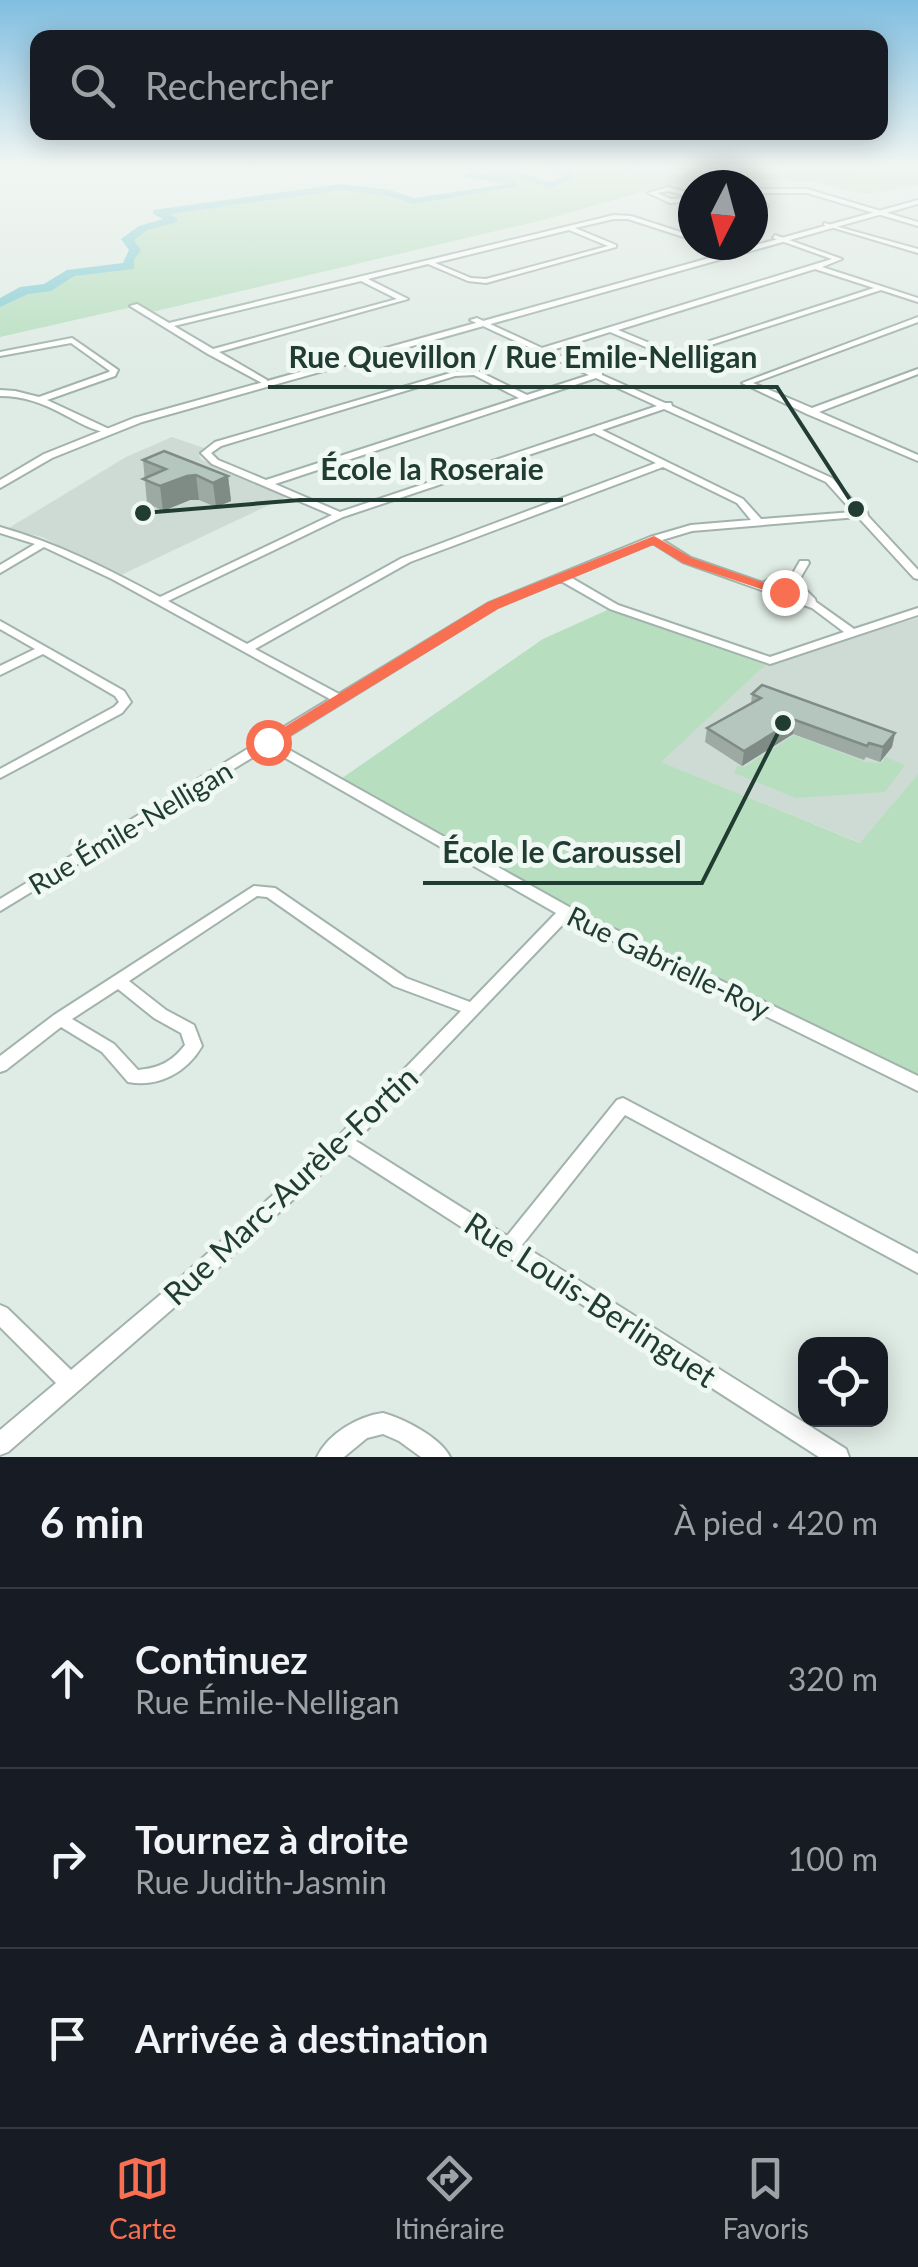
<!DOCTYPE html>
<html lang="fr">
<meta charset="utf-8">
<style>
body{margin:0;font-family:Lato,sans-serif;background:#242831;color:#f1f3f6}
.controls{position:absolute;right:30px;bottom:30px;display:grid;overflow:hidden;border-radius:20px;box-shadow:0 5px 25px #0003}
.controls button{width:90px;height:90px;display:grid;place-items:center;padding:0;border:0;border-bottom:2px solid #363941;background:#171b24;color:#f1f3f6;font:50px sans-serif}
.compass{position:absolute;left:678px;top:170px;width:90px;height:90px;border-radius:50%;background:#171b24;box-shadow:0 5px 25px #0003;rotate:186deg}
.stop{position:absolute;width:30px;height:30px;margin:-22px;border:8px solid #f86f51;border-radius:50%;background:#fff}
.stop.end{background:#f86f51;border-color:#fff;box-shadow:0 2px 10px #0008}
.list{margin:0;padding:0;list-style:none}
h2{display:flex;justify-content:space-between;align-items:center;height:130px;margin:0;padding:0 40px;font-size:42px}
h2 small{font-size:32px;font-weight:400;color:#9ea1a6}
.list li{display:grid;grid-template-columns:65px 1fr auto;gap:30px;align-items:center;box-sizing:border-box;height:180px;padding:0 40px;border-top:2px solid #363941}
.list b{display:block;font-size:38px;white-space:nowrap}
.list p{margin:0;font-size:32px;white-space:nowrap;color:#9ea1a6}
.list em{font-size:32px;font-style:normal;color:#9ea1a6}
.icon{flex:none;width:55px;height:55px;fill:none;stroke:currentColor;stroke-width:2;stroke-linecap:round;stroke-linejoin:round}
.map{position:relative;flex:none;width:918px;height:1457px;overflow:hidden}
.search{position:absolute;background:#171b24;box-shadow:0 5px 25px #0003;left:30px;right:30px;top:30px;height:110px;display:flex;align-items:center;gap:25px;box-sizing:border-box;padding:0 35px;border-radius:20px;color:#9ea1a6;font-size:38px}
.sheet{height:670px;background:#171b24}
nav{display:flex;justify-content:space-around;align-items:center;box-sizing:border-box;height:140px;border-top:2px solid #363941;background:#171b24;font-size:28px;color:#9ea1a6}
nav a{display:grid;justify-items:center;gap:5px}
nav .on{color:#f86f51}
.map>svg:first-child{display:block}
.built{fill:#cedbd4}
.green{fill:#b7debf}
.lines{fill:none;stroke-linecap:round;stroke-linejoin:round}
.river{fill:#84ccd3;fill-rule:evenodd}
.minor-casing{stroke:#a2b3ac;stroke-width:4}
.tertiary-casing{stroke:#a2b3ac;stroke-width:4}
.minor{fill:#fff;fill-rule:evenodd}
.tertiary{fill:#fff;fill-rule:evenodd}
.wall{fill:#9caaa3}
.shaded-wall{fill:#7f8b85}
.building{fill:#b5c6be;stroke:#7f8b85;stroke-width:2.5}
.route{fill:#f86f51}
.labels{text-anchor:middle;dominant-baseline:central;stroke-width:10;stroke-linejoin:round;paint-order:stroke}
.street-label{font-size:28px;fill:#203c33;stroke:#f0f8f3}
.near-street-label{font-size:32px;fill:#203c33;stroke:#f0f8f3}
.leader{fill:none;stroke:#203c33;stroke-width:4}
.callout-dot{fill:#203c33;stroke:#f0f8f3;stroke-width:4}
.callout-label{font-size:30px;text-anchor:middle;font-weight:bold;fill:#203c33;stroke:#f0f8f3;stroke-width:10;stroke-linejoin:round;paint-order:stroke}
</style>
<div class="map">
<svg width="918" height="1457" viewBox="0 0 918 1457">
<rect width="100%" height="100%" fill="#dfebe5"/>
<g class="built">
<path d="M172,437L204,448L199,456L202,460L286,497L119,576L42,537L7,529L126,457Z"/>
<path d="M918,618V774L861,843L660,762L770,661Z"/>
</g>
<g class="green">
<path d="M544,165H630L637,173L672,169L666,165H918V185L865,194L810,181L718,179L666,185L543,220L152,312L141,305L0,337V303L25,290L47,288L71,273L130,266L128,260L135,250L127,239L143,228L173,220L157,212L341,187L390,193L414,201L514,186L509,180L467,175L472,170L514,172L549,185L569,179L568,174Z"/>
<path d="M614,607L770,661L661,762L860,843L918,774V1084L566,912L335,783L543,639Z"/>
<path d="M794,735L866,762L882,763L885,757L905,765L885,792L796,798L734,773L737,766L745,767Z"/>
</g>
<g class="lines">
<g class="river">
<path d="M539,165H552L572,172L573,179L549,188L513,175L479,173L513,178L519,186L414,204L388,196L341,190L169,214L177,218V222L147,230L134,240L141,250L134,260V269L74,276L51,291L28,294L0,307V298L20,287L44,284L67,270L123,263L129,250L121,239L139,226L163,219L153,214V210L341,184L390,190L415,198L507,184L463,177L472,167L514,169L549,182L563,177Z"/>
<path d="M625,165H635L640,170L666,169L661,165L678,168L667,176H637Z"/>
</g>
<g class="minor-casing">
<g id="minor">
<path d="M668,187L693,194V201L670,203L648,193ZM668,191L691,197L671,199L657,193Z"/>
<path d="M753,189H807L918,222V226L807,193H753Z"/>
<path d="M753,200L767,205L768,206L753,214V210L760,206L753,204Z"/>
<path d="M614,215L631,216L693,236V240L628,219H614L575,228L616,245V247L486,283L468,281L428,264L368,279L408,299L219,352L267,380V384H264L208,354L130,306L137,304L169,323ZM569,230L608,246L486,279L471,278L435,263ZM361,281L397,299L213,349L174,326Z"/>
<path d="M824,223L918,249V253L824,225Z"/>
<path d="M775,235L842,259L822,267L918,298V302L881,290L683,354L660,353L610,332L549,351L596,372H602V375L665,403H671L672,406L832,478L863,511L867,512L868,516L918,570V579L914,578L858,517L692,531L662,540L691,558L763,583L768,580H789L800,561H808L809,563L798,582L815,599L816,602L854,629L918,608V615L770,664L610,609L561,581L497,607L277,743L571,908L918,1076V1091L568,919L356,1141L507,1236L617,1100L623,1098L918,1254V1273L625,1115L522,1245L846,1449L849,1457H819L345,1152L193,1291L8,1452L0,1455V1430L56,1383L0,1327V1305L7,1308L71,1370L179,1279L338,1137L461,1011L394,986L267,897L257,896L129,981L166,1010L194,1025L202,1046C187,1072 159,1088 128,1082L102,1052L61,1027L6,1070L0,1072V1056L54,1015L254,886L275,888L406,978L470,1002L556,913L268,748L0,911V899L330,699L112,579L44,547L0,573V565L35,544L0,533V527C57,543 108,569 160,597L332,515L212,464L201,453L215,442L454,372L478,371L527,395L589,375L470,320L477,318L542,348L832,259L773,238ZM815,269L874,288L682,350L664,349L618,330ZM474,375L519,398L266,480L218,460L211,453L221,446L455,376ZM596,378L657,406L340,512L275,484ZM664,409L826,482L853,512L761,519L743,499L602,430ZM594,433L656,463L402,558L247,644L168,601L343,517ZM663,467L737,503L751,520L691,525L650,537L489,603L339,694L255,649L410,562ZM653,543L683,562L812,608L844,632L770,657L618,605L570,577ZM771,586H789L800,597ZM118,989L154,1018L181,1033L185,1045C172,1062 159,1068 138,1070L114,1044L72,1019Z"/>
<path d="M711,245H720L738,252L733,253Z"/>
<path d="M918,317V322L753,383L812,408L918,369V374L819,412L918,455V461L807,414L742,383Z"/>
<path d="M72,338L118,370L115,376L47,400L109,429V433C93,431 78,422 63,414C42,403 24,396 0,396V390L15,391L39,397L109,372L110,371L71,343L0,356V352Z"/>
<path d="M0,621L124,691L131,702L122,713L0,778V769L114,707L119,702L115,696L43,654L0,675V666L35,649L0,629Z"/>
<path d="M383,1413C404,1419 440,1437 450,1457H421L399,1441L383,1434L367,1438L344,1457H317C328,1434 358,1416 383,1413Z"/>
</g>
</g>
<g class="tertiary-casing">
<path id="tertiary" d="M918,200V204L142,422L52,458L0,488V480L44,454L134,418Z"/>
</g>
<use href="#minor" class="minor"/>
<use href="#tertiary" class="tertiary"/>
</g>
<g class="wall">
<path d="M143,460L228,476L231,501L216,507L199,500H190L163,511L147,503Z"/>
<path d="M752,694L895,733L892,747L880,762L866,757L864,760L793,734L742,766L705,742L707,728L751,704Z"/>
</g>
<g class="shaded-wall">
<path d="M196,475L199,500H190L163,511L160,486L187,476Z"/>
<path d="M228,476L231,501L216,507L213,483Z"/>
<path d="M795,720L793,734L742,766L744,751Z"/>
<path d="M895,733L892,747L880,762L883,747Z"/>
</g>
<g class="building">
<path d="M164,451L228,476L213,483L196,475L187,476L160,486L143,479L166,469L143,460Z"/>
<path d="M762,685L895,733L883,747L869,743L867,746L795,720L744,751L707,728L761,698L752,694Z"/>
</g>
<linearGradient id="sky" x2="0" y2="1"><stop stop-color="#80bee0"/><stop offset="0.45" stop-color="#f1f6f3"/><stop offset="1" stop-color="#f1f6f3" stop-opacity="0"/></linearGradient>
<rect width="918" height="369" fill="url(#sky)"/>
<path class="route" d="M654,536L692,558L791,592L779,595L683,563L653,545L498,609L274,746L260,742L488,602Z"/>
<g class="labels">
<g class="street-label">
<text transform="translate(130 827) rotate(-31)">Rue Émile-Nelligan</text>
<text transform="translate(669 962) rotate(26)">Rue Gabrielle-Roy</text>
</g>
<g class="near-street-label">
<text transform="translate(290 1185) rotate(-43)">Rue Marc-Aurèle-Fortin</text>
<text transform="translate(591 1299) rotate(33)">Rue Louis-Berlinguet</text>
</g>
</g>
<path class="leader" d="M856 509L777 387H268M143 513L300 500H563M783 723L702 883H423"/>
<g class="callout-dot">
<circle cx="856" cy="509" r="10"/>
<circle cx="143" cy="513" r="10"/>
<circle cx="783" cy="723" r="10"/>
</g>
<g class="callout-label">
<text x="523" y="368">Rue Quevillon / Rue Emile-Nelligan</text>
<text x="432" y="480">École la Roseraie</text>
<text x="562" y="863">École le Caroussel</text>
</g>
</svg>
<div class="controls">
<button><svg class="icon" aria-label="locate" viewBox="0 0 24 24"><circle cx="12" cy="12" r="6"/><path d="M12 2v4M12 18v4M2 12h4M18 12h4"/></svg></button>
</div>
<svg class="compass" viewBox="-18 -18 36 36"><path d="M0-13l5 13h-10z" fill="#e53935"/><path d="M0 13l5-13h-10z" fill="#9ea1a6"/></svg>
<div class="stop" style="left:268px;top:742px"></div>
<div class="stop end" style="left:784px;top:592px"></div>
<div class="search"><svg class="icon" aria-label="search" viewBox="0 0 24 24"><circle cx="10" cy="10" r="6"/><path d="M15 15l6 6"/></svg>Rechercher</div>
</div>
<section class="sheet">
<h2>6 min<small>À pied · 420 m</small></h2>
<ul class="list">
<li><svg class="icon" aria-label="ahead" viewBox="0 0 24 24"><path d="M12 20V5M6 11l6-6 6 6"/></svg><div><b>Continuez</b><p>Rue Émile-Nelligan</p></div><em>320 m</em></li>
<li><svg class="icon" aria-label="right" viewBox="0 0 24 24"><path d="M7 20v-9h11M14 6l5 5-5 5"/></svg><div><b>Tournez à droite</b><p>Rue Judith-Jasmin</p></div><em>100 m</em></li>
<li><svg class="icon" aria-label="arrive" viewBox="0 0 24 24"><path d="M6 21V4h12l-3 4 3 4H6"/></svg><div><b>Arrivée à destination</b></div></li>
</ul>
</section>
<nav>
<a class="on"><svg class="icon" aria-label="map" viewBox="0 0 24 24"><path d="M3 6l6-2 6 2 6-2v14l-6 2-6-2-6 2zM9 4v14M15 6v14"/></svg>Carte</a>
<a><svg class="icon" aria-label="directions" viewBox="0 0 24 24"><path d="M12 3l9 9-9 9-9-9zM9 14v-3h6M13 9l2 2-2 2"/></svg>Itinéraire</a>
<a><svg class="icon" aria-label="saved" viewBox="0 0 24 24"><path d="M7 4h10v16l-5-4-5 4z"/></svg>Favoris</a>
</nav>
